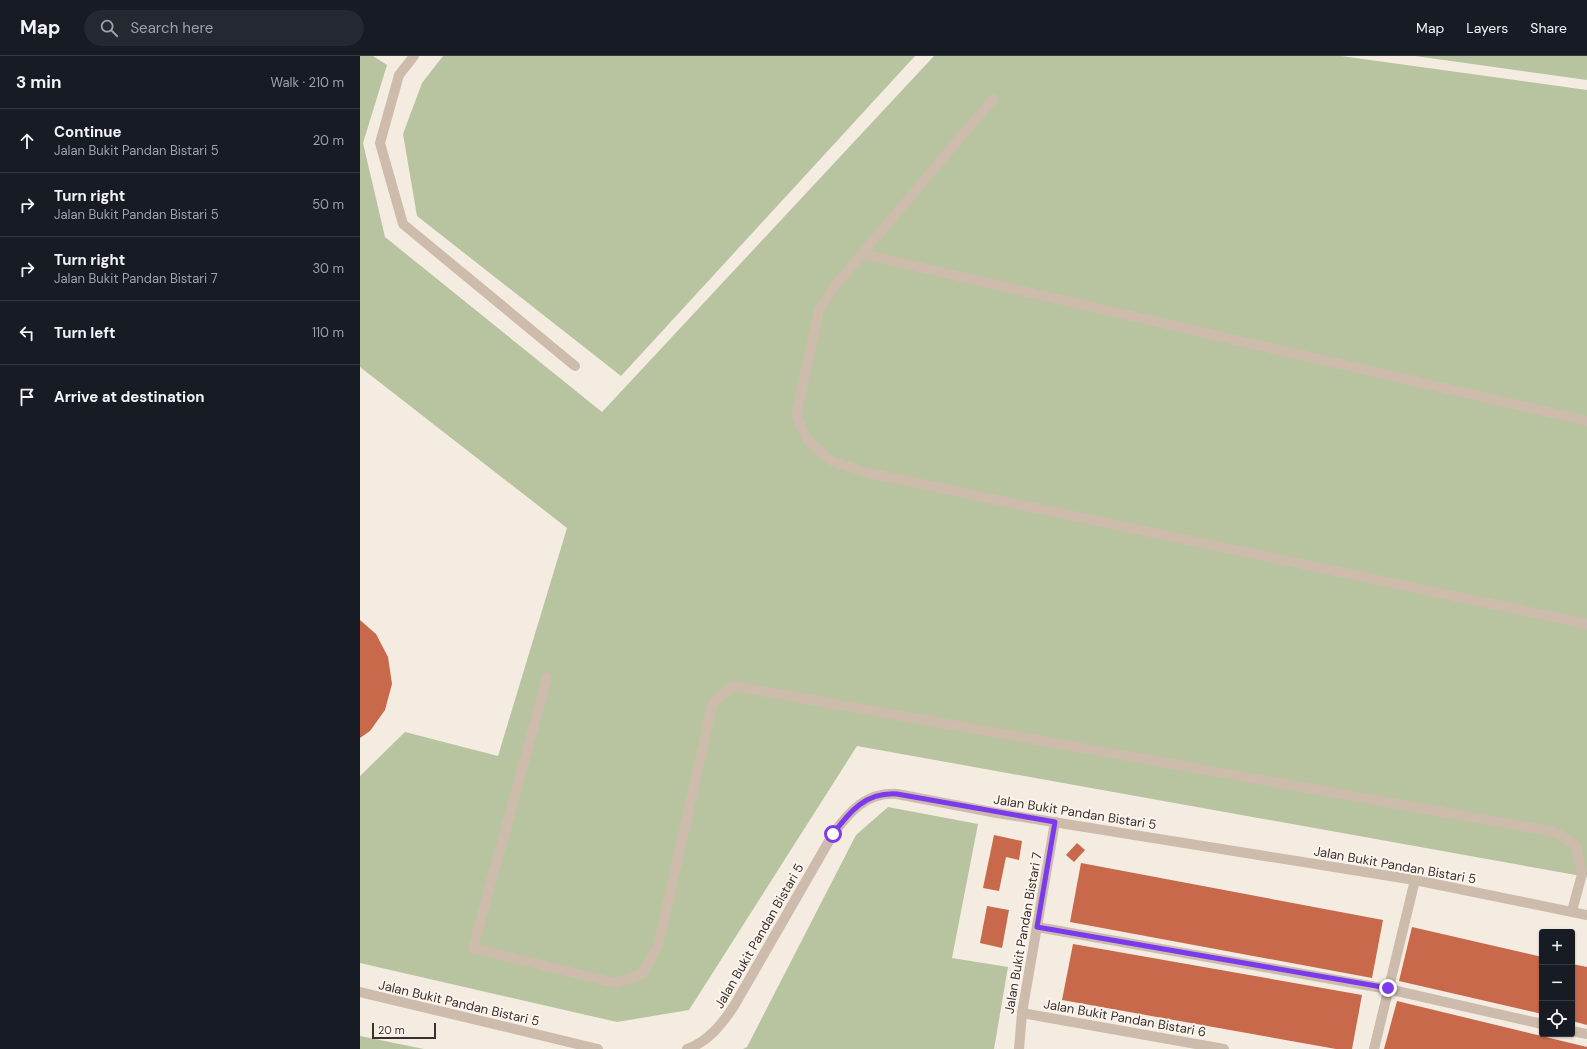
<!DOCTYPE html>
<meta charset="utf-8">
<style>
body{margin:0;font-family:"DM Sans",sans-serif;background:#242831;color:#f1f3f6}
.controls{position:absolute;right:12px;bottom:12px;display:grid;overflow:hidden;border-radius:4px;box-shadow:0 1px 3px #0004}
.controls button{width:36px;height:36px;display:grid;place-items:center;padding:0;border:0;border-bottom:1px solid #363941;background:#171b24;color:#f1f3f6;font:20px sans-serif}
.scale{position:absolute;left:12px;bottom:10px;width:64px;box-sizing:border-box;padding-left:4px;border:2px solid #3b302b;border-top:0;font-size:11px;line-height:14px;white-space:nowrap;color:#3b302b;-webkit-text-stroke:3px #fbf5ee;paint-order:stroke}
.stop{position:absolute;width:12px;height:12px;margin:-9px;border:3px solid #7c3aed;border-radius:50%;background:#fff}
.stop.end{background:#7c3aed;border-color:#fff;box-shadow:0 1px 4px #0008}
.list{margin:0;padding:0;list-style:none}
h2{display:flex;justify-content:space-between;align-items:center;height:52px;margin:0;padding:0 16px;font-size:17px}
h2 small{font-size:13px;font-weight:400;color:#9ea1a6}
.list li{display:grid;grid-template-columns:26px 1fr auto;gap:12px;align-items:center;box-sizing:border-box;height:64px;padding:0 16px;border-top:1px solid #363941}
.list b{display:block;font-size:15px;white-space:nowrap}
.list p{margin:0;font-size:13px;white-space:nowrap;color:#9ea1a6}
.list em{font-size:13px;font-style:normal;color:#9ea1a6}
.icon{flex:none;width:22px;height:22px;fill:none;stroke:currentColor;stroke-width:2;stroke-linecap:round;stroke-linejoin:round}
.map{position:relative;flex:none;width:1227px;height:993px;overflow:hidden}
header{display:flex;align-items:center;gap:24px;box-sizing:border-box;height:56px;padding:0 20px;background:#171b24;border-bottom:1px solid #363941}
header strong{font-size:19px}
nav{display:flex;gap:22px;margin-inline-start:auto;font-size:14px}
.search{width:280px;height:36px;background:#242831;display:flex;align-items:center;gap:10px;box-sizing:border-box;padding:0 14px;border-radius:22px;color:#9ea1a6;font-size:15px}
main{display:flex}
aside{flex:1;background:#171b24}
.map>svg:first-child{display:block}
.green{fill:#b8c4a0}
.building{fill:#c8694b}
.lines{fill:none;stroke-linecap:round;stroke-linejoin:round}
.minor{stroke:#cdbbac;stroke-width:10}
.route{stroke:#7c3aed;stroke-width:5}
.labels{text-anchor:middle;dominant-baseline:central;stroke-width:4;stroke-linejoin:round;paint-order:stroke}
.street-label{font-size:13px;fill:#3b302b;stroke:#fbf5ee}
</style>
<header>
<strong>Map</strong>
<div class="search"><svg class="icon" aria-label="search" viewBox="0 0 24 24"><circle cx="10" cy="10" r="6"/><path d="M15 15l6 6"/></svg>Search here</div>
<nav><a>Map</a><a>Layers</a><a>Share</a></nav>
</header>
<main>
<aside>
<h2>3 min<small>Walk · 210 m</small></h2>
<ul class="list">
<li><svg class="icon" aria-label="ahead" viewBox="0 0 24 24"><path d="M12 20V5M6 11l6-6 6 6"/></svg><div><b>Continue</b><p>Jalan Bukit Pandan Bistari 5</p></div><em>20 m</em></li>
<li><svg class="icon" aria-label="right" viewBox="0 0 24 24"><path d="M7 20v-9h11M14 6l5 5-5 5"/></svg><div><b>Turn right</b><p>Jalan Bukit Pandan Bistari 5</p></div><em>50 m</em></li>
<li><svg class="icon" aria-label="right" viewBox="0 0 24 24"><path d="M7 20v-9h11M14 6l5 5-5 5"/></svg><div><b>Turn right</b><p>Jalan Bukit Pandan Bistari 7</p></div><em>30 m</em></li>
<li><svg class="icon" aria-label="left" viewBox="0 0 24 24"><path d="M17 20v-9H6M10 6l-5 5 5 5"/></svg><div><b>Turn left</b></div><em>110 m</em></li>
<li><svg class="icon" aria-label="arrive" viewBox="0 0 24 24"><path d="M6 21V4h12l-3 4 3 4H6"/></svg><div><b>Arrive at destination</b></div></li>
</ul>
</aside>
<div class="map">
<svg width="1227" height="993" viewBox="0 0 1227 993">
<rect width="100%" height="100%" fill="#f4ebe1"/>
<g class="green">
<path d="M0,0H13L27,9L3,87L25,181L242,356L574,0H981L1227,34V821L497,690L329,954L257,966L0,907V720L45,676L138,700L207,472L0,311Z"/>
<path d="M83,0H555L261,320L57,160L43,78L62,27Z"/>
<path d="M1055,0H1227V24Z"/>
<path d="M528,751L618,768L592,902L648,911L634,993H383L387,991L496,779Z"/>
<path d="M0,980L64,993H0Z"/>
</g>
<g class="building">
<path d="M0,564L16,578L28,601L32,628L25,654L10,675L0,682Z"/>
<path d="M634,779L662,785L659,804L646,801L639,835L623,832Z"/>
<path d="M717,787L725,794L714,806L706,799Z"/>
<path d="M721,807L1023,864L1012,922L710,866Z"/>
<path d="M627,850L649,854L642,892L620,887Z"/>
<path d="M1052,871L1182,901V958L1039,925Z"/>
<path d="M713,888L1002,939L992,993H976L702,944Z"/>
<path d="M1212,908L1227,911V969L1212,965Z"/>
<path d="M1037,945L1227,991V993H1024Z"/>
</g>
<g class="lines">
<g class="minor">
<path d="M54,0L39,19L20,87L43,168L215,310"/>
<path d="M502,198L633,43"/>
<path d="M1227,365L502,198L474,231L459,254L436,359L448,385L472,405L509,417L1227,568"/>
<path d="M187,622L113,892L255,927L282,918L298,890L353,646L373,630L1195,776L1216,789L1222,818L1212,855"/>
<path d="M677,871L1028,933L1182,968"/>
<path d="M0,936L238,993"/>
<path d="M662,957L864,993"/>
<path d="M1212,975L1227,978"/>
<path d="M327,993C348,986 362,968 374,950L473,778C490,755 506,736 537,738L637,757L1055,824L1227,859"/>
<path d="M659,993L662,957L695,766"/>
<path d="M1014,993L1055,824"/>
</g>
</g>
<g class="lines">
<path class="route" d="M473,778C490,755 506,736 537,738L695,766L677,871L1028,932"/>
</g>
<g class="labels">
<g class="street-label">
<text transform="translate(715 756) rotate(9)">Jalan Bukit Pandan Bistari 5</text>
<text transform="translate(1035 809) rotate(10)">Jalan Bukit Pandan Bistari 5</text>
<text transform="translate(663 877) rotate(-80)">Jalan Bukit Pandan Bistari 7</text>
<text transform="translate(399 880) rotate(-60)">Jalan Bukit Pandan Bistari 5</text>
<text transform="translate(99 947) rotate(13)">Jalan Bukit Pandan Bistari 5</text>
<text transform="translate(765 962) rotate(10)">Jalan Bukit Pandan Bistari 6</text>
</g>
</g>
</svg>
<div class="controls">
<button>+</button>
<button>−</button>
<button><svg class="icon" aria-label="locate" viewBox="0 0 24 24"><circle cx="12" cy="12" r="6"/><path d="M12 2v4M12 18v4M2 12h4M18 12h4"/></svg></button>
</div>
<div class="scale">20 m</div>
<div class="stop" style="left:473px;top:778px"></div>
<div class="stop end" style="left:1028px;top:932px"></div>
</div>
</main>
